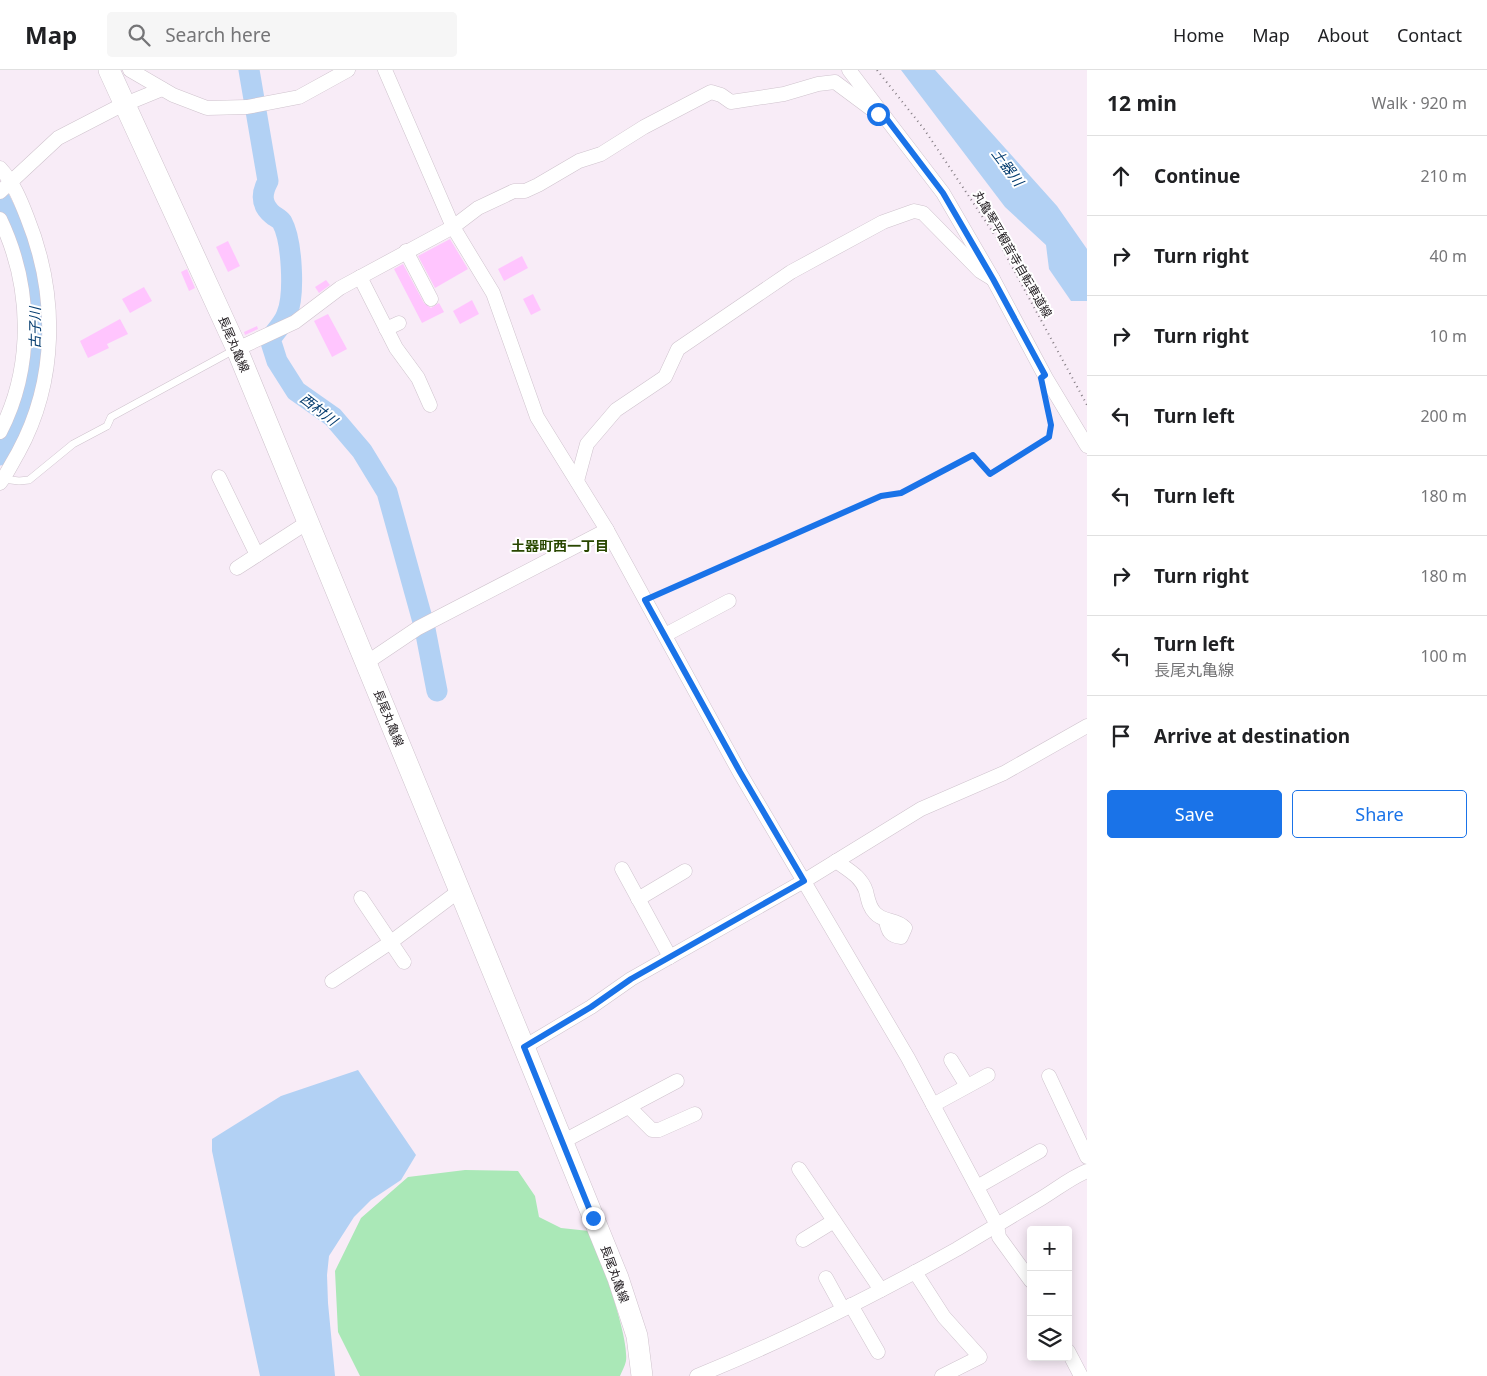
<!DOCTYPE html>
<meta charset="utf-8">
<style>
body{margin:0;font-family:"Noto Sans","Noto Sans JP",sans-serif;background:#f6f6f6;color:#202124}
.controls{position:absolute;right:15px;bottom:15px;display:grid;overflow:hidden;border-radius:5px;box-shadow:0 2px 12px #0003}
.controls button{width:45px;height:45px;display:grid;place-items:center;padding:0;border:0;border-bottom:1px solid #e0e0e0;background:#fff;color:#202124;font:25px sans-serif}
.stop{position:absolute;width:15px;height:15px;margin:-11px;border:4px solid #1a73e8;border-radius:50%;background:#fff}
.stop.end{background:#1a73e8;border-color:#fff;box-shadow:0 1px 5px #0008}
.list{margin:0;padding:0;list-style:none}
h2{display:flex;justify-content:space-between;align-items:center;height:65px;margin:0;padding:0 20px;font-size:21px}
h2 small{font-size:16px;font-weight:400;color:#757577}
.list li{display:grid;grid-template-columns:32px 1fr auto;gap:15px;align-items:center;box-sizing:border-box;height:80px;padding:0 20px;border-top:1px solid #e0e0e0}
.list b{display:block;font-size:19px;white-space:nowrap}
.list p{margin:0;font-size:16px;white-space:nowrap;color:#757577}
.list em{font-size:16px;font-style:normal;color:#757577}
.actions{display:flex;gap:10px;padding:15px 20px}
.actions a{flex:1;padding:11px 0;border:1px solid #1a73e8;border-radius:5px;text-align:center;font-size:18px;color:#1a73e8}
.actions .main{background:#1a73e8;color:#fff}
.icon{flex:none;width:28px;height:28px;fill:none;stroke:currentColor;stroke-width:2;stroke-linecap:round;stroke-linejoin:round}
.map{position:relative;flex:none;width:1087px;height:1306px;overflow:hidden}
header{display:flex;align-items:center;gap:30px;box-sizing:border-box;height:70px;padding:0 25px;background:#fff;border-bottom:1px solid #e0e0e0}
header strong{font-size:24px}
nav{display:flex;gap:28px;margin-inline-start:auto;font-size:18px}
.search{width:350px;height:45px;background:#f6f6f6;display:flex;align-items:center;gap:12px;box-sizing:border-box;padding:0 18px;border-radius:5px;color:#757577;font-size:19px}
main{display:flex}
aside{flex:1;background:#fff}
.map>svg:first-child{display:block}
.green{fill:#aae8b7}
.water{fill:#b2d1f4}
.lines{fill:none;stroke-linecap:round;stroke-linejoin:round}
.river{stroke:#b2d1f4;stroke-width:21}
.building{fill:#ffc5fe}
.service-casing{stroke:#cfc3cd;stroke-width:8}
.minor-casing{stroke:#cfc3cd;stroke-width:15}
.primary-casing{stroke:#cfc3cd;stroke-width:22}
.path{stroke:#857d84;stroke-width:2;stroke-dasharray:1 4;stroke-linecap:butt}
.service{stroke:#fff;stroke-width:7}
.minor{stroke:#fff;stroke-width:14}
.primary{stroke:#fff;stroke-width:21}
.route{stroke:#1a73e8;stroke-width:6}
.labels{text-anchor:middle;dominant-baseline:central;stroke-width:4;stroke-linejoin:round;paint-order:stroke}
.street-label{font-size:12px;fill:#252024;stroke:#fff}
.water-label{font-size:14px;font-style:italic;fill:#043c6f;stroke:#fff}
.neighbourhood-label{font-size:14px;font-weight:bold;fill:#294700;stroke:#fff}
</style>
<header>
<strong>Map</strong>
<div class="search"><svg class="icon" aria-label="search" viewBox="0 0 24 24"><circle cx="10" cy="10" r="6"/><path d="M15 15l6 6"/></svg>Search here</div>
<nav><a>Home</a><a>Map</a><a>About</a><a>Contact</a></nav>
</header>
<main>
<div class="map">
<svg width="1087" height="1306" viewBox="0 0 1087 1306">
<rect width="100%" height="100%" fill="#f8ecf7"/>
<path class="green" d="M465,1100L518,1101L535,1126L539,1147L561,1158L589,1161C600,1187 629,1265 626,1291C625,1296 622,1301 620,1306H360L338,1262L335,1201L361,1148L408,1107Z"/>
<g class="water">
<path d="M901,0H935L1057,136L1087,179V231H1071L1049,199L1046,175L1005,137Z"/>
<path d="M358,1000L416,1085L401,1110L371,1130L354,1147L329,1186L327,1205L328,1233L335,1306H260L212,1081V1069L281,1026Z"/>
</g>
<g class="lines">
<g class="river">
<path d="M249,0L268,111C261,124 261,135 273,145C276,147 280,149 282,152C292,170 295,224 287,244C284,253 276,261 270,269L277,291L296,321L333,347L362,381L387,422L425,559L437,621"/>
<path d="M0,130C9,148 19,167 25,186C46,245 37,334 0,385"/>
</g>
</g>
<g class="building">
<path d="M450,169L468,199L435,218L418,186Z"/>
<path d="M228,171L240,196L228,202L216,177Z"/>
<path d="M522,186L528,198L504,211L498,199Z"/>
<path d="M403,194L424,233L431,238L439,233L444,242L422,253L394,199Z"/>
<path d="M187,199L195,218L189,221L181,202Z"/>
<path d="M326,210L330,215L319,223L315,217Z"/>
<path d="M144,217L152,231L130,243L122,229Z"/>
<path d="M533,224L541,240L531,245L523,229Z"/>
<path d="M472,230L479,244L460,254L453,241Z"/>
<path d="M328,244L347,279L332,287L314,251Z"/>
<path d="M120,249L128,264L107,274L109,278L88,288L80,271Z"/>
<path d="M257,256L258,259L245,265L244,262Z"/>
</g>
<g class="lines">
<g class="service-casing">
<path id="service" d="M3,409L19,411L29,410L73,374L107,356L111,347L234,280"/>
</g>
<g class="minor-casing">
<g id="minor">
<path d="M130,0L173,25L207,38L247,37L299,27L348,0"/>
<path d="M385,0L453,157L493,223L537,347L607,460L740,703L908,988L997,1155L999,1167L1031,1211"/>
<path d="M849,0L943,123L993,209L1046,308L1087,376"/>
<path d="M0,98C13,112 20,129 27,147C58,224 58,310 18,383C12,393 7,404 0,413"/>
<path d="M0,122L58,68L118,37L162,19"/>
<path d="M0,149C32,216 34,296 0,362"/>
<path d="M406,181L431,229"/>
<path d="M360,207L396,278L418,308L430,335"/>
<path d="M386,259L399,253"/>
<path d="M237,279L295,252L340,218L453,157L478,138L514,121H525L538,115L579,91L601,84L644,57L711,22L721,25L731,32L784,24L818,14L835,12L878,44H883"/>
<path d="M219,407L257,485"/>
<path d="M577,411L587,374L616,340L665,307L678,279L791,202L883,152L914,141L923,143L980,201L993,209"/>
<path d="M237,498L308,452"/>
<path d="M665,565L729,531"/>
<path d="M366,593L418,558L607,460"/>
<path d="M836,791C848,800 861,806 866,821C868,829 869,837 875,843C884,853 896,848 905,858L901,867C890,866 888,861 886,851"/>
<path d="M622,799L670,887"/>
<path d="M361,828L404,892"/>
<path d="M638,829L685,801"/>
<path d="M332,911L391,872L459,821"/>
<path d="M524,977L591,937L631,909L804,811L921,739L1004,703L1087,656"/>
<path d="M951,990L967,1016"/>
<path d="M1049,1006L1087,1087"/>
<path d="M933,1035L988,1005"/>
<path d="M630,1038L652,1060H659L695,1044"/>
<path d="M562,1072L677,1011"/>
<path d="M799,1099L881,1220"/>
<path d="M977,1117L1040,1081"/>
<path d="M803,1170L834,1151"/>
<path d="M915,1202L944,1247L980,1287L942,1306"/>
<path d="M826,1208L843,1239"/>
<path d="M851,1235L878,1282"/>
<path d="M1068,1281L1081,1306"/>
<path d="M697,1306C786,1270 873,1226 957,1179C985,1162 1014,1145 1042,1128C1057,1119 1070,1108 1087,1101"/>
</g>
</g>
<g class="primary-casing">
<path id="primary" d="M109,0L236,277L524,977L618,1208L637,1266L642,1306"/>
</g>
<g class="path">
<path d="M877,0L924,59L996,167L1087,335"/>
<path d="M657,525L881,426L901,423L973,385L990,405L1049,367L1051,355L1047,335"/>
</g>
<use href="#service" class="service"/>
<use href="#minor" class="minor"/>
<use href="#primary" class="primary"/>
</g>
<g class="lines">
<path class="route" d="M593,1148L524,977L591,937L631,909L804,811L740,702L645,530L881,426L901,423L973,385L990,404L1049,367L1051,355L1041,308L1045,305L993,209L943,123L883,44H878"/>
</g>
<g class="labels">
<g class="street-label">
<text transform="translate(1013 184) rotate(60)">丸亀琴平観音寺自転車道線</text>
<text transform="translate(234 274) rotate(67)">長尾丸亀線</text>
<text transform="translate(389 648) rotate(68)">長尾丸亀線</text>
<text transform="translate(615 1204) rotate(70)">長尾丸亀線</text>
</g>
<g class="water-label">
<text transform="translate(1008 97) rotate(53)">土器川</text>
<text transform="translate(34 258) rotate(-90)">古子川</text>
<text transform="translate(319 339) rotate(38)">西村川</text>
</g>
<g class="neighbourhood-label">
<text x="560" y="475">土器町西一丁目</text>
</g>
</g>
</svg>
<div class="controls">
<button>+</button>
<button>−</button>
<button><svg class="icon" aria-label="layers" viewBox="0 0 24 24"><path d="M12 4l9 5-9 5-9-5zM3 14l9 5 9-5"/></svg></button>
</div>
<div class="stop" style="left:878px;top:44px"></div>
<div class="stop end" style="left:593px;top:1148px"></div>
</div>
<aside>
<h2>12 min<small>Walk · 920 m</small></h2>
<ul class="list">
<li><svg class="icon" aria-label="ahead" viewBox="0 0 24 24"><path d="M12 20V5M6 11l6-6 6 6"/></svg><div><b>Continue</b></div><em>210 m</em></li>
<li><svg class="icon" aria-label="right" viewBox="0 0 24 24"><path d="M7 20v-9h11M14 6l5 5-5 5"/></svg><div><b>Turn right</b></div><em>40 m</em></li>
<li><svg class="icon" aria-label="right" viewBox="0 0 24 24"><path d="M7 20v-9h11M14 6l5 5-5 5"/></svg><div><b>Turn right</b></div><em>10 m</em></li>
<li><svg class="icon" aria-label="left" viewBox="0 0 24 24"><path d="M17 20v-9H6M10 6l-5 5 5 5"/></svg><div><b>Turn left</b></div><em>200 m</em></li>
<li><svg class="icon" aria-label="left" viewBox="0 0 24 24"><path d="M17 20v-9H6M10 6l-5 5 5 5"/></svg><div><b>Turn left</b></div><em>180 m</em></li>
<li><svg class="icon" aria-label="right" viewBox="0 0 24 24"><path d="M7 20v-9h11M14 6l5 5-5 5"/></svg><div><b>Turn right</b></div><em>180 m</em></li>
<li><svg class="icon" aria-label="left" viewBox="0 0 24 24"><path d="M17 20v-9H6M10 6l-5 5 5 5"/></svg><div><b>Turn left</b><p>長尾丸亀線</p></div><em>100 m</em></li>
<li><svg class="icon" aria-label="arrive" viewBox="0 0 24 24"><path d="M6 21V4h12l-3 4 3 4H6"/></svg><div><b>Arrive at destination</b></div></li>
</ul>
<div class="actions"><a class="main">Save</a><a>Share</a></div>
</aside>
</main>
